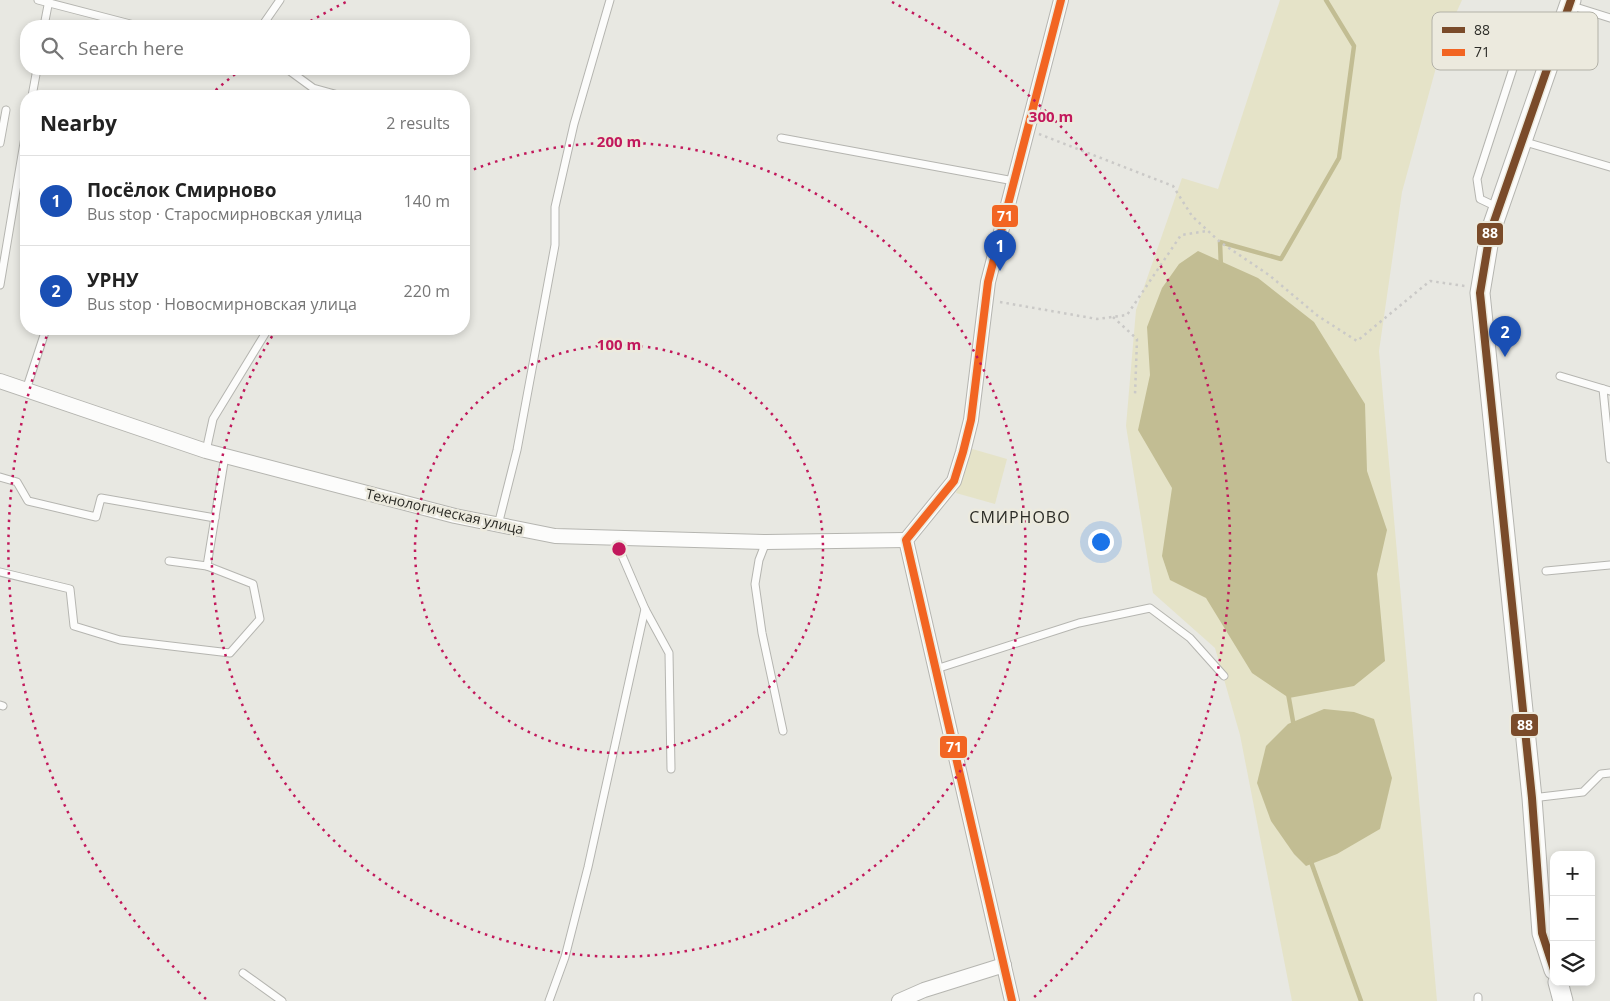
<!DOCTYPE html>
<meta charset="utf-8">
<style>
body{margin:0;font-family:"Open Sans",sans-serif;background:#f2f2f2;color:#222}
.controls{position:absolute;right:15px;bottom:15px;display:grid;overflow:hidden;border-radius:10px;box-shadow:0 2px 8px #0003}
.controls button{width:45px;height:45px;display:grid;place-items:center;padding:0;border:0;border-bottom:1px solid #e0e0e0;background:#fff;color:#222;font:25px sans-serif}
.you{position:absolute;left:1100px;top:541px;width:18px;height:18px;margin:-12px;border:4px solid #fff;border-radius:50%;background:#1a73e8;box-shadow:0 0 0 8px #1a73e833}
.badge{display:grid;place-items:center;width:32px;height:32px;border-radius:50%;background:#0b8043;color:#fff;font-size:16px;font-weight:700}
.pin{position:absolute;translate:-50% -41px;filter:drop-shadow(0 1px 2px #0008)}
.pin::after{content:'';position:absolute;top:26px;width:18px;height:15px;background:inherit;clip-path:polygon(0 0,100% 0,50% 100%)}
.list{margin:0;padding:0;list-style:none}
h2{display:flex;justify-content:space-between;align-items:center;height:65px;margin:0;padding:0 20px;font-size:21px}
h2 small{font-size:16px;font-weight:400;color:#767676}
.list li{display:grid;grid-template-columns:32px 1fr auto;gap:15px;align-items:center;box-sizing:border-box;height:90px;padding:0 20px;border-top:1px solid #e0e0e0}
.list b{display:block;font-size:19px;white-space:nowrap}
.list p{margin:0;font-size:16px;white-space:nowrap;color:#767676}
.list em{font-size:16px;font-style:normal;color:#767676}
.icon{flex:none;width:28px;height:28px;fill:none;stroke:currentColor;stroke-width:2;stroke-linecap:round;stroke-linejoin:round}
.map{position:relative;flex:none;width:1610px;height:1001px;overflow:hidden}
.search{position:absolute;background:#fff;box-shadow:0 2px 8px #0003;left:20px;top:20px;width:450px;height:55px;display:flex;align-items:center;gap:12px;box-sizing:border-box;padding:0 18px;border-radius:20px;color:#767676;font-size:19px}
.panel{position:absolute;background:#fff;box-shadow:0 2px 8px #0003;left:20px;top:90px;width:450px;height:245px;border-radius:20px}
.map>svg:first-child{display:block}
.green{fill:#e5e3c8}
.water{fill:#c2bd93}
.lines{fill:none;stroke-linecap:round;stroke-linejoin:round}
.stream{stroke:#c2bd93;stroke-width:4.5}
.lane-casing{stroke:#b5b5b0;stroke-width:9}
.street-casing{stroke:#b5b5b0;stroke-width:16}
.secondary-casing{stroke:#b5b5b0;stroke-width:21}
.path{stroke:#cac9c7;stroke-width:2.5;stroke-dasharray:2.5 4;stroke-linecap:butt}
.lane{stroke:#fcfcfb;stroke-width:7}
.street{stroke:#fcfcfb;stroke-width:14}
.secondary{stroke:#fcfcfb;stroke-width:19}
.bus-1-casing{stroke:#eceade;stroke-width:11}
.bus-2-casing{stroke:#eceade;stroke-width:11}
.bus-1{stroke:#7a4b2a;stroke-width:8}
.bus-2{stroke:#f26522;stroke-width:8}
.ring{fill:none;stroke:#c2185b;stroke-width:2.5;stroke-dasharray:2.5 5}
.labels{text-anchor:middle;dominant-baseline:central;stroke-width:5;stroke-linejoin:round;paint-order:stroke}
.street-label{font-size:14px;fill:#2b2b26;stroke:#eceade}
.quarter-label{font-size:16px;letter-spacing:1px;fill:#2b2b26;stroke:#eceade}
.key{fill:#eceade;stroke:#b2b1a7;stroke-width:1}
.key-label{font-size:14px;fill:#2b2b26}
.centre{fill:#c2185b;stroke:#eceade;stroke-width:2.5}
.ring-label{font-size:15px;text-anchor:middle;font-weight:bold;fill:#c2185b;stroke:#eceade;stroke-width:5;stroke-linejoin:round;paint-order:stroke}
.line-badge{stroke:#eceade;stroke-width:2}
.badge-label{font-size:14px;text-anchor:middle;font-weight:bold;fill:#fff}
</style>
<div class="map">
<svg width="1610" height="1001" viewBox="0 0 1610 1001">
<rect width="100%" height="100%" fill="#e8e8e2"/>
<g class="green">
<path d="M1280,0H1462L1443,42L1402,192L1379,351L1437,1001H1292L1240,735L1215,648L1153,593L1126,426L1136,310L1182,178L1218,189Z"/>
<path d="M969,448L1007,459L995,504L956,493Z"/>
</g>
<g class="water">
<path d="M1198,251L1258,278L1314,322L1365,404L1367,471L1387,530L1377,574L1385,661L1354,686L1289,698L1252,673L1206,598L1170,580L1162,556L1172,488L1138,430L1150,375L1147,327L1162,288L1179,264Z"/>
<path d="M1324,709L1354,712L1374,719L1392,778L1380,829L1337,854L1306,866L1294,854L1271,821L1257,783L1266,746L1288,724Z"/>
</g>
<g class="lines">
<g class="stream">
<path d="M1221,268L1220,242L1281,259L1339,158L1354,46L1326,0"/>
<path d="M1288,693L1294,727"/>
<path d="M1310,859L1361,1001"/>
</g>
<g class="lane-casing">
<g id="lane">
<path d="M38,0L138,26"/>
<path d="M1569,5L1610,18"/>
<path d="M44,26L49,0"/>
<path d="M262,26L280,0"/>
<path d="M287,69L313,88L342,96"/>
<path d="M32,96L37,69"/>
<path d="M781,138L1014,181"/>
<path d="M1522,141L1610,167"/>
<path d="M0,143L6,110"/>
<path d="M1497,207L1480,199L1477,179L1519,50"/>
<path d="M0,285L26,131"/>
<path d="M1560,376L1610,391"/>
<path d="M1603,389L1610,459"/>
<path d="M26,390L46,329"/>
<path d="M206,451L213,419L268,329"/>
<path d="M0,477L17,482L28,501L96,517L101,498L215,518"/>
<path d="M498,525L517,450L555,245V207L574,124L610,0"/>
<path d="M766,542L759,560L755,584L762,633L783,731"/>
<path d="M169,561L207,566"/>
<path d="M1546,571L1610,565"/>
<path d="M0,572L70,589L74,626L120,640L230,653L260,619L253,584L207,566L225,456"/>
<path d="M645,609L669,653L671,769"/>
<path d="M936,669L1079,623L1150,608L1190,638L1224,676"/>
<path d="M0,705L3,706"/>
<path d="M1532,798L1583,792L1601,774L1610,773"/>
<path d="M243,973L282,1001"/>
<path d="M1478,997V1001"/>
<path d="M549,1001L565,957L588,867L645,609L614,537"/>
</g>
</g>
<g class="street-casing">
<g id="street">
<path d="M0,381L206,451L455,516L555,536L766,542L906,540"/>
<path d="M899,1001L924,990L1004,965"/>
<path d="M1012,1001L906,540L954,481L963,452L971,420L988,282L1061,0"/>
</g>
</g>
<g class="secondary-casing">
<g id="secondary">
<path d="M1554,970L1542,933L1532,798L1480,293L1490,233L1571,0"/>
<path d="M1558,982L1563,1001"/>
</g>
</g>
<g class="path">
<path d="M1039,134L1173,186L1192,216L1220,242L1269,275L1318,316L1357,341L1430,281L1465,286"/>
<path d="M1000,302L1097,319L1127,315L1181,235L1207,231"/>
<path d="M1113,317L1137,339L1135,395"/>
</g>
<use href="#lane" class="lane"/>
<use href="#street" class="street"/>
<use href="#secondary" class="secondary"/>
<g class="bus-1-casing">
<path id="bus-1" d="M1554,970L1542,933L1532,798L1480,293L1490,233L1571,0"/>
</g>
<g class="bus-2-casing">
<path id="bus-2" d="M1012,1001L906,540L954,481L963,452L971,420L988,282L1061,0"/>
</g>
<use href="#bus-1" class="bus-1"/>
<use href="#bus-2" class="bus-2"/>
</g>
<g class="ring">
<circle cx="619" cy="549" r="204"/>
<path d="M467 172A407 407 0 1 1 276 330"/>
<path d="M206 999A611 611 0 0 1 49 330M210 95A611 611 0 0 1 239 71M304 25A611 611 0 0 1 346 2M892 2A611 611 0 0 1 1032 999"/>
</g>
<g class="labels">
<g class="street-label">
<text transform="translate(445 511) rotate(13)">Технологическая улица</text>
</g>
<g class="quarter-label">
<text x="1020" y="517">СМИРНОВО</text>
</g>
</g>
<rect x="1432" y="12" width="166" height="58" rx="8" class="key"/>
<rect x="1442" y="27" width="23" height="6" fill="#7a4b2a"/>
<rect x="1442" y="49" width="23" height="7" fill="#f26522"/>
<g class="key-label">
<text x="1474" y="35">88</text>
<text x="1474" y="57">71</text>
</g>
<circle cx="619" cy="549" r="8" class="centre"/>
<g class="ring-label">
<text x="1051" y="122">300 m</text>
<text x="619" y="147">200 m</text>
<text x="619" y="350">100 m</text>
</g>
<g class="line-badge">
<rect x="991" y="204" width="28" height="24" rx="5" fill="#f26522"/>
<rect x="1476" y="222" width="28" height="24" rx="5" fill="#7a4b2a"/>
<rect x="1510" y="713" width="29" height="24" rx="5" fill="#7a4b2a"/>
<rect x="939" y="735" width="29" height="24" rx="5" fill="#f26522"/>
</g>
<g class="badge-label">
<text x="1005" y="221">71</text>
<text x="1490" y="238">88</text>
<text x="1525" y="730">88</text>
<text x="954" y="752">71</text>
</g>
</svg>
<div class="controls">
<button>+</button>
<button>−</button>
<button><svg class="icon" aria-label="layers" viewBox="0 0 24 24"><path d="M12 4l9 5-9 5-9-5zM3 14l9 5 9-5"/></svg></button>
</div>
<div class="you"></div>
<div class="pin badge" style="left:1000px;top:271px;background:#1a4fb4">1</div>
<div class="pin badge" style="left:1505px;top:357px;background:#1a4fb4">2</div>
<div class="search"><svg class="icon" aria-label="search" viewBox="0 0 24 24"><circle cx="10" cy="10" r="6"/><path d="M15 15l6 6"/></svg>Search here</div>
<section class="panel">
<h2>Nearby<small>2 results</small></h2>
<ul class="list">
<li><span class="badge" style="background:#1a4fb4">1</span><div><b>Посёлок Смирново</b><p>Bus stop · Старосмирновская улица</p></div><em>140 m</em></li>
<li><span class="badge" style="background:#1a4fb4">2</span><div><b>УРНУ</b><p>Bus stop · Новосмирновская улица</p></div><em>220 m</em></li>
</ul>
</section>
</div>
